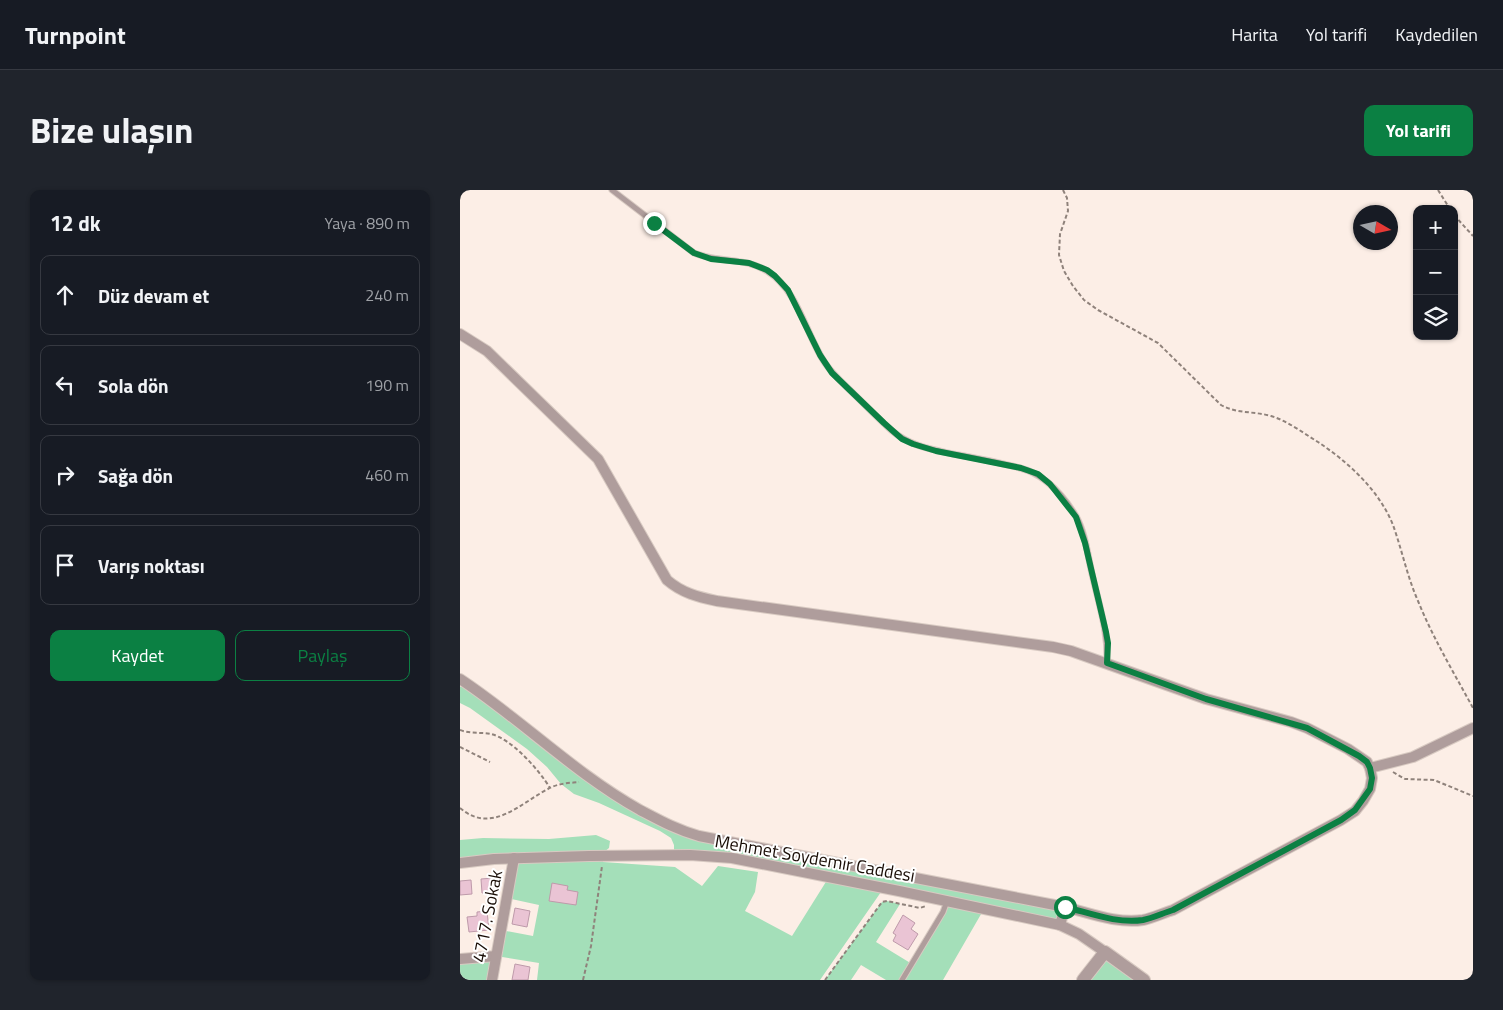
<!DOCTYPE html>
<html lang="tr">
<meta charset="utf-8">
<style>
body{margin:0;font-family:"Titillium Web",sans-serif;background:#20242c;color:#f1f3f6}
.controls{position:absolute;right:15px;top:15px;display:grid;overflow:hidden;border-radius:10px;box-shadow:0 1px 4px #0004}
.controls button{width:45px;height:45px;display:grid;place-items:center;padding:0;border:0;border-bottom:1px solid #363941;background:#171b24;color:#f1f3f6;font:25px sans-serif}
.compass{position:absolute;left:893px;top:15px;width:45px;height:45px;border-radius:50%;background:#171b24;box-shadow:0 1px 4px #0004;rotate:99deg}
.stop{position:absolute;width:15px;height:15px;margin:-11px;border:4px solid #0b8043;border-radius:50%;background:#fff}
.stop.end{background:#0b8043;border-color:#fff;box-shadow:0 1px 5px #0008}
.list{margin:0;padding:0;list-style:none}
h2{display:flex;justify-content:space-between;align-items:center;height:65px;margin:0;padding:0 20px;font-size:21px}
h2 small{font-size:16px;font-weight:400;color:#9ea1a6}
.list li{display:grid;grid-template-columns:32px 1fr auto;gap:15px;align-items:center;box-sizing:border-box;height:80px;margin:0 10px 10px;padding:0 10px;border:1px solid #363941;border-radius:10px}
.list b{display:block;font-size:19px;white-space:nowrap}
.list em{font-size:16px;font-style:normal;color:#9ea1a6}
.actions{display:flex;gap:10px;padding:15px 20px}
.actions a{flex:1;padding:11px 0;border:1px solid #0b8043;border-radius:10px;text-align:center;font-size:18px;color:#0b8043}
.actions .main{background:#0b8043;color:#fff}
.icon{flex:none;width:28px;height:28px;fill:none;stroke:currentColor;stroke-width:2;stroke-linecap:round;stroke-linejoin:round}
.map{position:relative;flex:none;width:1013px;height:790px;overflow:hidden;border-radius:10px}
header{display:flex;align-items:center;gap:30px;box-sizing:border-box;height:70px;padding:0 25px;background:#171b24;border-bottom:1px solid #363941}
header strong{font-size:24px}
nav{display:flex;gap:28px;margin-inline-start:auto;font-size:18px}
.intro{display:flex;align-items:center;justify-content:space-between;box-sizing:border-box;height:120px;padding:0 30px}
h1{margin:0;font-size:35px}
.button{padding:12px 22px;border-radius:10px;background:#0b8043;color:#fff;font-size:18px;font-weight:700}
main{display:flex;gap:30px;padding:0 30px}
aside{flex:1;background:#171b24;border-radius:10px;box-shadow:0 1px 4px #0004}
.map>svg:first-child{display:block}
.green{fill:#a4dfb9}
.building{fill:#eac4d4;stroke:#be9aaa}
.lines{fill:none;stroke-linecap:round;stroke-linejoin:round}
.service-casing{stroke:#d8cac2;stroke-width:7}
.minor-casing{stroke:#d8cac2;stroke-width:12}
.tertiary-casing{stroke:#d8cac2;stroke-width:14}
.path{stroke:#8f827b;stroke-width:2;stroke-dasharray:4 2.5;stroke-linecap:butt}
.service{stroke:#af9d9c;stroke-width:5}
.minor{stroke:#af9d9c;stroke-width:10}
.tertiary{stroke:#af9d9c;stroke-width:12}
.route{stroke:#0b8043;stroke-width:6}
.labels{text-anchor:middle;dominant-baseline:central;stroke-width:4;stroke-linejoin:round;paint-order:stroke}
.street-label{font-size:18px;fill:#190d06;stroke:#fff}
</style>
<header>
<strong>Turnpoint</strong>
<nav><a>Harita</a><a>Yol tarifi</a><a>Kaydedilen</a></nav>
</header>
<div class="intro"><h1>Bize ulaşın</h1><a class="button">Yol tarifi</a></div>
<main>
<aside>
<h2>12 dk<small>Yaya · 890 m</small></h2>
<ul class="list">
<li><svg class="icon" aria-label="ahead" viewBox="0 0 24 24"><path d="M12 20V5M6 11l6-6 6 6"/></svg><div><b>Düz devam et</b></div><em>240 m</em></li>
<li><svg class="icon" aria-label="left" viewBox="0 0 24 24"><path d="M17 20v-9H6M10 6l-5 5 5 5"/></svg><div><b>Sola dön</b></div><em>190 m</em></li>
<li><svg class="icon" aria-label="right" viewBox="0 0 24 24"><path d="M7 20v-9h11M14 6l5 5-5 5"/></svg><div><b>Sağa dön</b></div><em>460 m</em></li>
<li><svg class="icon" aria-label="arrive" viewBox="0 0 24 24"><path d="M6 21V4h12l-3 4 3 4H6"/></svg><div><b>Varış noktası</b></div></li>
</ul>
<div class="actions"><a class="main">Kaydet</a><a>Paylaş</a></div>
</aside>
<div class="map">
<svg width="1013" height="790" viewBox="0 0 1013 790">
<rect width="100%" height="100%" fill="#fceee6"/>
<g class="green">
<path d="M9,495L137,594L208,635L605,717L600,735L524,719L483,790H426L401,775L391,790H365L422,712L427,711L440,714L416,752L452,774L486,715L421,702L360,790H77L79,773L36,766L32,790H0V769L36,766L41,740L73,746L79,715L47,708L54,668L0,673V650L23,648L89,649L136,645L150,651L149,658L144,662L143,672L215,677L242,696L258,676L298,682L295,702L285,721L332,746L369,687L300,673L214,665V655L211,648L200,641L139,613L114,604L101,594L87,577L67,559L10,518L0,513V497Z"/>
<path d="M645,762L684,790H630Z"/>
</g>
<g class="building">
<path d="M33,688L34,702L22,703L21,689Z"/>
<path d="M11,690L12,704L0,705V691Z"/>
<path d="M92,693L108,696L107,700L118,702L116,715L89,711Z"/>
<path d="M55,718L70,721L67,737L52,734Z"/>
<path d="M27,721L29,740L9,742L7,727L17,726V722Z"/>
<path d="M443,725L455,733L451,739L458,744L448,760L433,751L436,745L433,743Z"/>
<path d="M55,774L70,777L68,790H52Z"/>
</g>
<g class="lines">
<g class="service-casing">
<g id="service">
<path d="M152,0L234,63C258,73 285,67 307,81C339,101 345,143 365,173C373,185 385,195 396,206C407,217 419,229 431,240C450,256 470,259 493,264C516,268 538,272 560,278C584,284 603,305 616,326C626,344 628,368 633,388C640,418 648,442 647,473"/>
<path d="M442,790L483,722L487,711"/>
</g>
</g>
<g class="minor-casing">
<g id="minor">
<path d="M0,144L27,161L138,269L207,390C222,403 238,407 257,411L593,457L611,461L746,509L831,532L847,538L888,559L907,572L910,578L912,588L910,599L903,611L895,621L881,630L713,720C703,723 693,728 683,730C657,734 630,723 605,717L600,735"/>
<path d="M0,489C62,530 114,583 180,620C199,630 217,640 239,646L605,717"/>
<path d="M910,578L953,567L1013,538"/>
<path d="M0,673L34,669L129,666L230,665L272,668L439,701L600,735L619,744L645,762"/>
<path d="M0,769L36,766"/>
<path d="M32,790L54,668"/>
</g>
</g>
<g class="tertiary-casing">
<path id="tertiary" d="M623,790L645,762L684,790"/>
</g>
<g class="path">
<path d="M603,0L607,8L608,21L600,44L599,65L604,81L613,96L624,110L638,120L698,153L761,215C777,224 794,221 811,226C828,231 843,243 858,252C888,272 919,300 933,335C942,360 947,386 958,411C973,448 994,483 1013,518"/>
<path d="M978,0L990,19"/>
<path d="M994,25L1013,46"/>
<path d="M0,540C10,544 21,542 31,544C52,549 79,580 90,598"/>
<path d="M0,557L30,572"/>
<path d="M933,582L945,589L974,590L1013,606"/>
<path d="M0,618C33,646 62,611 92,597C101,593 110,593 119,592"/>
<path d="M123,790L131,756L142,676"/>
<path d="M365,790L422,712L427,711L460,718L466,716"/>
</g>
<use href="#service" class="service"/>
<use href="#minor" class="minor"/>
<use href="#tertiary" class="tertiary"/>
</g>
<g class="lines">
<path class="route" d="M194,33L234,63L251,69L289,73L307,80L315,86L328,100L360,165L372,183L424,233L442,249L453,254L476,261L561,278L578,284L590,294L616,327L625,353L646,442L648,453L647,473L746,509L847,538L899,566L907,572L910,578L912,588L910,599L895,620L881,630L713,720C703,723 693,728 683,730C657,734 630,723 605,717"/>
</g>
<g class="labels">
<g class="street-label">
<text transform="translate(355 668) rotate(10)">Mehmet Soydemir Caddesi</text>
<text transform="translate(27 726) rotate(-79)">4717. Sokak</text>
</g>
</g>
</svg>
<div class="controls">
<button>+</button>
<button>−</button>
<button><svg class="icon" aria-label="layers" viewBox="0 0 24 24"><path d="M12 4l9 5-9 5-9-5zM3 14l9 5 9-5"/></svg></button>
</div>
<svg class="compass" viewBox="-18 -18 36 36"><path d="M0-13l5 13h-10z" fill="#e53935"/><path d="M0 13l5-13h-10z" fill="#9ea1a6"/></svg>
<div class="stop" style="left:605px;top:717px"></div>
<div class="stop end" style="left:194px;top:33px"></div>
</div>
</main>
